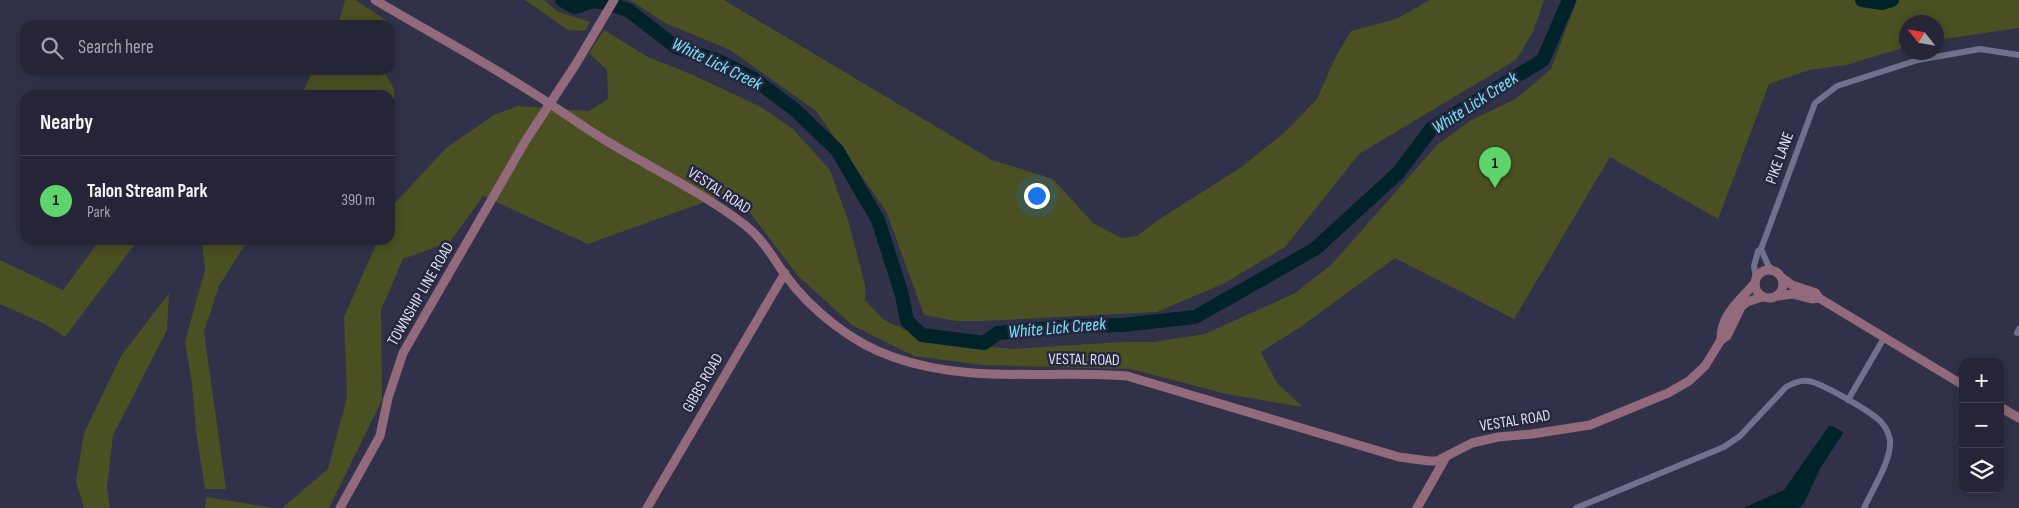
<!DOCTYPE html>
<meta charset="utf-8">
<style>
body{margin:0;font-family:"Sofia Sans Condensed",sans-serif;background:#313142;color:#f1f3f6}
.controls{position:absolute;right:15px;bottom:15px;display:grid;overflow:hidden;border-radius:10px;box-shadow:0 2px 12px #0003}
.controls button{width:45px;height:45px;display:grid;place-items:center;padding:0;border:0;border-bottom:1px solid #424252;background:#252537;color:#f1f3f6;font:25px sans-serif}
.compass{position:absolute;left:1899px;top:15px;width:45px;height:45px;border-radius:50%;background:#252537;box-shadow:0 2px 12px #0003;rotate:301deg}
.you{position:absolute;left:1036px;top:195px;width:18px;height:18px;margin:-12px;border:4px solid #fff;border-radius:50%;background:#1a73e8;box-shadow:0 0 0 8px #1a73e833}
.badge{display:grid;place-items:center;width:32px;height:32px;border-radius:50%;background:#5dd56c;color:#111;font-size:16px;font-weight:700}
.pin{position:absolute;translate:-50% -41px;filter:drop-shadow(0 1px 2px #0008)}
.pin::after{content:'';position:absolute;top:26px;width:18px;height:15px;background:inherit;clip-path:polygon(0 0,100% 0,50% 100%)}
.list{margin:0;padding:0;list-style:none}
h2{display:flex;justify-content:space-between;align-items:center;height:65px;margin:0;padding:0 20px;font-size:21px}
h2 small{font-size:16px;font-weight:400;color:#a3a5ad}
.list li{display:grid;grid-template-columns:32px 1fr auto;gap:15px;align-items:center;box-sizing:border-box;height:90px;padding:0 20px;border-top:1px solid #424252}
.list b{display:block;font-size:19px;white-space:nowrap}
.list p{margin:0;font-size:16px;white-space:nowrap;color:#a3a5ad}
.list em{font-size:16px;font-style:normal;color:#a3a5ad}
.icon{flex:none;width:28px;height:28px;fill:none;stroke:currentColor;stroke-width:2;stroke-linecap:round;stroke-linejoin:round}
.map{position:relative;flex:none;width:2019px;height:508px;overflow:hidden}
.search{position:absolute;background:#252537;box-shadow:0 2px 12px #0003;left:20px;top:20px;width:375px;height:55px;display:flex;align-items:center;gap:12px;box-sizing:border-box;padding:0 18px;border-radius:15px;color:#a3a5ad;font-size:19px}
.panel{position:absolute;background:#252537;box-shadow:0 2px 12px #0003;left:20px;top:90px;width:375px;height:155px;border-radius:15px}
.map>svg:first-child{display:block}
.green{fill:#4a5021}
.water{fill:#002329}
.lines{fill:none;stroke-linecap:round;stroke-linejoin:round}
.river{stroke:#002329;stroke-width:14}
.street{stroke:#70728d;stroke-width:6}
.secondary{stroke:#926a7c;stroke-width:9}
.labels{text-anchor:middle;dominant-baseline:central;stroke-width:5;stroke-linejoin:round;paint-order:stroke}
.street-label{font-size:16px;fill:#dddeee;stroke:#27273f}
.water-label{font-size:18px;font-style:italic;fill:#74e3fa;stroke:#27273f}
</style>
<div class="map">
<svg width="2019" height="508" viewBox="0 0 2019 508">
<rect width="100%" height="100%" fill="#313149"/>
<g class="green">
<path d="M345,0H355L386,20L384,25H338Z"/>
<path d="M525,0H544L558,12L590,22L585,31L568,30Z"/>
<path d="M630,0H724L992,160L1053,179L1093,223L1121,238L1137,236L1158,220L1240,168L1285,132L1317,99L1335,58L1351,31L1396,19L1430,0H1544L1533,32L1516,60L1359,154L1285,247L1225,283L1157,312L982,321H956L924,315L886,211L816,111L730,50L665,23Z"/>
<path d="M1577,0H2019V28L1937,40L1936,22H1906V47L1846,65L1809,70L1769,84L1718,219L1610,157L1514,319L1395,258L1299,328L1261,352L1277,383L1303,407L1226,394L1131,369L982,365L914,356L852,325L798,276L747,209L727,194L588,244L483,196L450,242L403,259L381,310L382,400L329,508H282L328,469L347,397L344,317L378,240H390V214L395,203L446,148L494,115L518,106L589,111L608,99L607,70L589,53L604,30L648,57L693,75L761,107L793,129L830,170L849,223L865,285V300L884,320L929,341L1013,349L1122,342H1153L1205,334L1295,293L1331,265L1438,144L1470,121L1517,98L1551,69Z"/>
<path d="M313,70H383L394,89V112L390,115V95H302Z"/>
<path d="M100,240H138L65,337L45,324L0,304V260L63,290Z"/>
<path d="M202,240H248L219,286L204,332L226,489H205L196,431L192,384L185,341L205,270Z"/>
<path d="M169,293L167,330L113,435L107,488L110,508H84L76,482L84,433L121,356Z"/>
<path d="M206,497L274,508H205Z"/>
</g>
<path class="water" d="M1829,426H1832L1843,432L1842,435L1821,467L1803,505L1799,508H1743L1784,490Z"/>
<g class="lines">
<g class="river">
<path d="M562,0L575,7L593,1L607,3L628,10L676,47L719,61L754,79L794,109L837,150L878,220L902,295L907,321L922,335L984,343L998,333L1072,326L1122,325L1195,317L1315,249L1398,173L1432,128L1543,60L1569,0"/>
<path d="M1862,0L1882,3L1892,0"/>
</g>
<g class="street">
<path d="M1761,249L1768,265L1774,271"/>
<path d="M1756,279L1754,266L1758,251L1761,249L1815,103L1837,86L1918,60L1980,49L2019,55"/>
<path d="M2017,333L2019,329"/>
<path d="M1848,400L1884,338"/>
<path d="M1576,508L1724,447L1740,436L1786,387C1793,383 1800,380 1808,381C1820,382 1874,413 1882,423C1886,428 1889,434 1890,440C1892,460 1872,490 1864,508"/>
</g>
<g class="secondary">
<path d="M375,0C427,31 482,60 533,93C559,109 584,128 610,143C655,170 703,193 745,225C763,239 773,258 786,276C811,310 852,343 893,357C968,384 1049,370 1127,376L1399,457L1429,461H1437L1472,443L1498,437L1532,434L1590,425L1668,393L1689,381L1705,366L1721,340L1727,336L1741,307L1747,302L1762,297"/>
<circle cx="1769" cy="284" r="14"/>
<path d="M1782,278L1792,285L1816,293L1819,298L1963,385"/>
<path d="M1778,296L1792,294L1812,299L1819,298"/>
<path d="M1721,340C1720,315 1740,300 1755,283"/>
<path d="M2000,407L2019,418"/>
<path d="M340,508L380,436L388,398L403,353L526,140L576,64L614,0"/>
<path d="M647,508L785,273"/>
<path d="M1417,508L1446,457"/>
</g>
</g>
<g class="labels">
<g class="street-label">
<text transform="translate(1780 158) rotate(-70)">PIKE LANE</text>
<text transform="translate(719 191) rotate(33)">VESTAL ROAD</text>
<text transform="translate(421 294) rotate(-60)">TOWNSHIP LINE ROAD</text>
<text transform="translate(1084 360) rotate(1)">VESTAL ROAD</text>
<text transform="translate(703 383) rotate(-60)">GIBBS ROAD</text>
<text transform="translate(1515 421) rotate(-9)">VESTAL ROAD</text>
</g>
<g class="water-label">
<text transform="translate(717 64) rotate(26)">White Lick Creek</text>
<text transform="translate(1475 103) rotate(-33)">White Lick Creek</text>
<text transform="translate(1057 328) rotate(-5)">White Lick Creek</text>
</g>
</g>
</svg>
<div class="controls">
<button>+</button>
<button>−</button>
<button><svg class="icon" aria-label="layers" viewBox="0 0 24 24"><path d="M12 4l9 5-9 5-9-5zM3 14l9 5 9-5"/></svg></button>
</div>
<svg class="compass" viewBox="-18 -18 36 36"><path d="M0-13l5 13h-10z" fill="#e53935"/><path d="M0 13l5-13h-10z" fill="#a3a5ad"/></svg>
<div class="you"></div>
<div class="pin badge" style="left:1495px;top:188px">1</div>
<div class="search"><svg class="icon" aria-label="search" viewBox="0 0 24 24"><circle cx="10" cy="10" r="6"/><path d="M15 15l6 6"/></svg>Search here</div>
<section class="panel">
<h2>Nearby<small></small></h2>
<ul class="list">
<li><span class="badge">1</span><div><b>Talon Stream Park</b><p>Park</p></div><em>390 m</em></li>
</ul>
</section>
</div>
